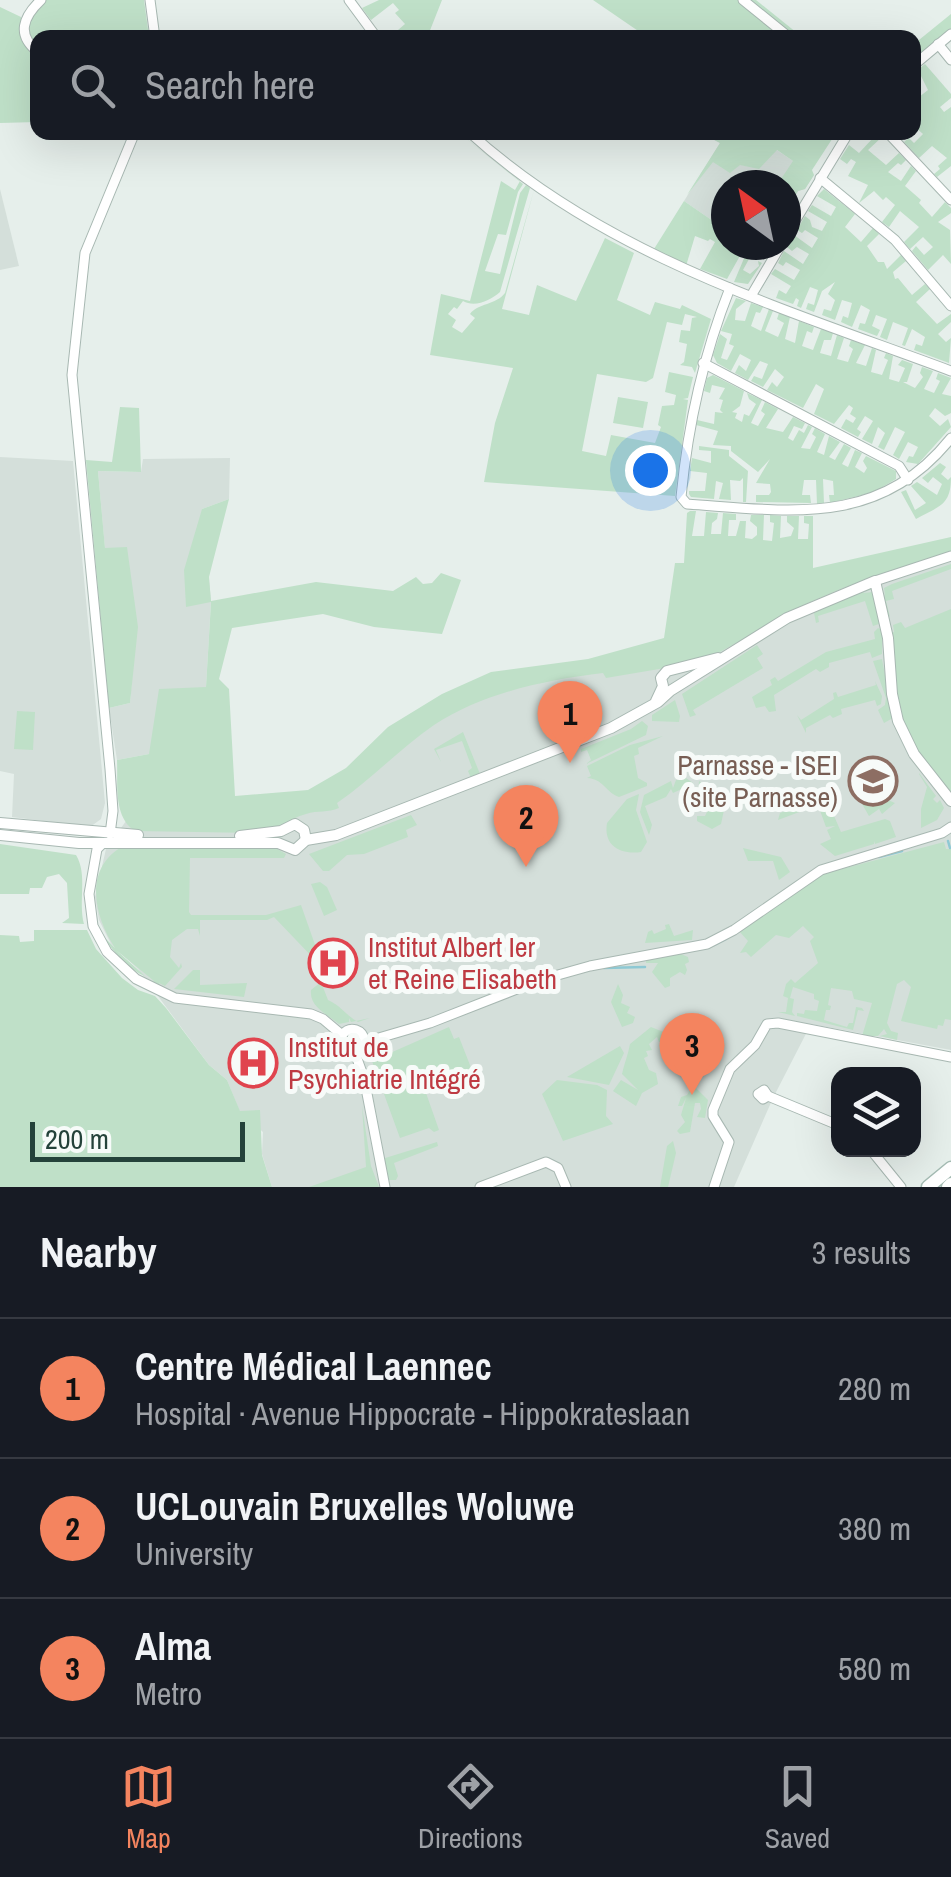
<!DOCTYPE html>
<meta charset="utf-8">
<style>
body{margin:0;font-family:"Archivo Narrow",sans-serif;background:#242831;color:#f1f3f6}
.controls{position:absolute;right:30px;bottom:30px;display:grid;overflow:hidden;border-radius:20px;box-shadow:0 10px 40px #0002}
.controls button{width:90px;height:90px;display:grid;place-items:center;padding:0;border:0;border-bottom:2px solid #363941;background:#171b24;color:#f1f3f6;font:50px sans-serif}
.compass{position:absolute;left:711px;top:170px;width:90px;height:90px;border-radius:50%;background:#171b24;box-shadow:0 10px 40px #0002;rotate:327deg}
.scale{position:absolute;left:30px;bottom:25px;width:215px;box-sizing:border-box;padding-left:10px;border:5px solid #24423a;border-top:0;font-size:28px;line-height:35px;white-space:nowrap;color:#24423a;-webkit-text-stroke:8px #f7fbf9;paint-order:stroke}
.you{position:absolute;left:650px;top:470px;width:35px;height:35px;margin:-25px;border:8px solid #fff;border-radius:50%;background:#1a73e8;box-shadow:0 0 0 15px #1a73e833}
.badge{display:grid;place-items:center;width:65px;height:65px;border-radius:50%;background:#f4845f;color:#111;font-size:32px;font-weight:700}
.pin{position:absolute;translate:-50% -82px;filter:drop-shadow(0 2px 5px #0008)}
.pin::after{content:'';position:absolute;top:52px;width:35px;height:30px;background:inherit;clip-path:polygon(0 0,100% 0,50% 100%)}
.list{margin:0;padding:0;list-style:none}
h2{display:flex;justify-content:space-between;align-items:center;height:130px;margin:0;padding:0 40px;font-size:42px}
h2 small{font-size:32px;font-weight:400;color:#9ea1a6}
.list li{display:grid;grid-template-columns:65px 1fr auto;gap:30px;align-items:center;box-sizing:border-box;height:140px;padding:0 40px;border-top:2px solid #363941}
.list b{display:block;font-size:38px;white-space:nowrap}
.list p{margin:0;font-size:32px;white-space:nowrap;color:#9ea1a6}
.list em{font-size:32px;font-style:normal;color:#9ea1a6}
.icon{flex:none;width:55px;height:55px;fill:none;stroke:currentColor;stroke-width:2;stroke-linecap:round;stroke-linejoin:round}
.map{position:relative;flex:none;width:951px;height:1187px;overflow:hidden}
.search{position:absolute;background:#171b24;box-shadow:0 10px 40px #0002;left:30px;right:30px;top:30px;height:110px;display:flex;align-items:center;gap:25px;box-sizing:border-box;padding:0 35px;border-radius:20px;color:#9ea1a6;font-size:38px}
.sheet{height:550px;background:#171b24}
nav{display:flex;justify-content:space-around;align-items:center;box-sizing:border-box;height:140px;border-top:2px solid #363941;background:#171b24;font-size:28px;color:#9ea1a6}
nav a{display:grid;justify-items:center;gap:5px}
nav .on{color:#f4845f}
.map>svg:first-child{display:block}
.built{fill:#d4dfda}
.green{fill:#bfe0c8}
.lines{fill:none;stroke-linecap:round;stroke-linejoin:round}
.stream{stroke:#8ec9d4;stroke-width:2.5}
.minor-casing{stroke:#a8b8b2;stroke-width:11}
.tertiary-casing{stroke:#a8b8b2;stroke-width:12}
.secondary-casing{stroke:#a4bbb3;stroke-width:15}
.minor{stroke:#fff;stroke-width:9}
.tertiary{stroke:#fff;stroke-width:10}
.secondary{stroke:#fff;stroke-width:12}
.labels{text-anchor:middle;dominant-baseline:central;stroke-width:10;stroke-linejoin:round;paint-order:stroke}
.education-label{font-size:28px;fill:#785e54;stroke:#f7fbf9;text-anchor:end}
.health-label{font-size:28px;fill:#be3a42;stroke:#f7fbf9;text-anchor:start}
</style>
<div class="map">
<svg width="951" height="1187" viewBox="0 0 951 1187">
<rect width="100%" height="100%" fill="#e6efeb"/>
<g class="built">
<path d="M701,133H751L814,175L805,189L798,191L786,210V185H726V230L684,201L720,143Z"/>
<path d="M0,189L19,266L0,270Z"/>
<path d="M0,457L73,461L105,803L101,819L90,827L12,817L14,774L0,771Z"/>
<path d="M230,458L229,499L202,509L211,601L206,687L149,754L117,760L109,708L130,703L133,665L105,549L98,471L141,472L143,459Z"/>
<path d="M951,550V1050L811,1024L773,1098L734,1187H272L262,1154L263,1132L240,1112L227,1080L209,1065L138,969L111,944L99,920L95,897L106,849L126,821L285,808L440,708L574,669Z"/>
</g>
<g class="green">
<path d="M45,0H144L149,37L38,38L37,48L27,33L28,19Z"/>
<path d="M379,0H442L427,38L404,37L398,30L405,24L395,13L399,10L393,3L371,20L362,8Z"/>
<path d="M593,0H756L802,37H647Z"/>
<path d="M0,7L21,17V40L37,57V122L0,123Z"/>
<path d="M951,14V29L914,59V44Z"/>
<path d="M925,64L951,94V98L940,107L944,112L951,107V166L937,177L934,174L940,169L938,166L947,158L932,146L919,158L904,142L909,138L914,143L923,134L914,126V101L928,90L918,70Z"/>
<path d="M459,133L523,184L518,192L506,235L498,234L485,271L500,274L520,193L526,185L530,188L500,292C491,300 475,308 463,301L457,309L454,307L448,314L456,320L452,327L462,333L475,318L470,314C478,303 496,305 505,293L534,190L502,309L529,315L537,285L576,301L605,238L634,253L617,300L650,315L655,302L680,309L682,305L711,319L695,373L692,367L680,365L684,362L687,344L679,342L681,330L690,331L692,318L697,317L685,314L682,325L667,322L653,378L646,382L597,374L582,451L606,456L611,435L655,443L661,427L658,425L662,406L674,405L676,395L665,392L669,372L693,377L688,398L683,399L688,400L675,496L484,482L495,423L513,368L430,355L441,294L470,301L501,181L515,190L520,181Z"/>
<path d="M701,133H836L812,170L814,175L805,189L798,191L786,210V185H777L793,161L777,150L759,169L740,165L730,173L713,162L687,195L720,143Z"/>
<path d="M871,133H879L883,136L868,150L886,165L899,153L906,160L901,165L898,163L888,172L901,181L911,166L916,171L905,186L921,200L919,203L932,217L945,202L951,208V213L938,222L950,230L951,264L943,255L928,270L912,251L916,246L924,255L933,247L923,237L910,249L904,242L919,227L900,211L889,227L882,222L895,205L886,197L883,200L874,191L859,203L868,185L848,176L856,162L851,159L847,164L840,159L849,145L859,153L874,137Z"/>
<path d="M824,189L855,214L845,227L861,242L873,228L879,234L867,246L878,262H884L887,269L901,255L906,261L893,272L895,279L898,278L912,295L925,284L930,289L916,302L937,324L951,314V322L938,334L946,342L951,338L949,363L914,350L916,344L922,346L925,337L912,329L905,346L902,345L908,328L893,322L887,340L880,337L887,319L876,315L872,326L880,330L877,336L858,329L860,323L865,324L870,310L861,305L852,327L841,322L843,316L848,318L852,303L842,300L835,320L822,315L824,309L831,311L835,300L828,294L835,282L822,291L814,312L806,309L808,303L814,305L818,290L810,287L801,308L797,306L799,300L796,298L793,304L776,298L779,290L786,294L791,286L771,274L775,269L794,280L800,270L786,262L783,266L778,263L784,251L803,264L809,254L797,247L792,251L787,247L794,235L812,248L818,238L805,230L802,233L797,230L805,216L810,220L812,227L822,231L827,222L808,211L812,205L831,216L836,207L817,196Z"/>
<path d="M684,201L726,230V245H747L754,250L743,270L750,274L759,266L758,261L762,263L748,284L734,282L745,256L741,254L727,279L700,269L715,242L710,239L708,241L695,236L686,266L654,249Z"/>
<path d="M736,298L746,301L736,309L735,320L745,321L751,303L763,307L760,313L756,312L751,326L761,331L769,309L773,311L765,331L778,337L784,323L777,319L779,313L790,317L785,339L795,343L799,321L814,327L812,333L807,331L802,346L813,350L821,329L833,333L831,340H824L820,353L831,356L837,335L844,338L837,359L848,362L853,349L849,346L851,340L865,345L856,363L866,366L872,348L876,350L871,372L882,375L888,360L884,358L886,353L893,356L889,379L899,382L905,368L898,365L902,360L913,364L907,382H903L915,388L923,377L920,373L922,367L933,371L924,389L934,393L940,381L936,379L938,373L951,378L942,394L951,396V413L945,416L935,408L929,416L940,426L948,419L951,427L918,464L906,462L909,456L913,457L918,447L908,442L899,459L893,455L905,432L895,427L884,450L878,447L885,433L878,427L872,444L862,439L873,421L865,416L857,429L861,432L858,437L841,428L846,419L853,423L856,418L850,414L853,408L849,405L834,424L814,414L824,389L816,384L803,408L767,390L772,382L777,387L784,377L775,369L763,387L751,381L754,376L762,379L768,364L760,361L748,380L735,373L739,365L746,371L751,360L740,354L731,371L717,363L713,355L720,334L727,339L721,358L727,360L734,346L729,344L732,334L721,331Z"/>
<path d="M713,375L744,391L740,406L732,412L737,413L735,418L742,422L744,414L749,416L756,404L749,399L747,393L762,400L751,423L758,426L765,414L761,411L765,402L778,409L766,428L783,432L793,417L805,423L802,429L794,426L788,438L793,441L799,430L804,433L808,425L812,427L801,448L810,449L816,437L812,434L815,428L825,434L817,452L824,455L829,436L840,442L829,457L835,460L844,444L851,448L842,464L848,467L855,450L862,453L855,467L864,473L867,468L863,461L866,456L896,471V479L874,492L830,503L829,495H834L833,481L823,479L824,503L817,504L816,480H804L802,495H810L811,503L756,502V495H769L771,492L770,484L756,483L770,459L758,472L731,451V446L713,445L718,431L696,425L697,420L714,424L715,412L723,413L720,410L723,400L719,399L725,388L712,385L710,393L704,391L707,378Z"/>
<path d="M618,397L648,402L643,428L613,423Z"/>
<path d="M120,407L139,408L141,472L98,471L105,548L127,547L138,627L130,703L109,708L86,460L112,462Z"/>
<path d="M699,446L729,450V456L748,471L746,502H743V478L740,481L730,480L731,500L719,499L723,483L716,481L714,499L691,497L689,494V491H705L707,473L690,471L692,458L711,463V451L699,450Z"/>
<path d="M940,463L946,467L941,474L948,480L951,477C951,506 939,506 916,519L901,492L906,490L915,510L926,503L911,486L917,482L937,495L942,484L933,477L928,483L922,478Z"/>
<path d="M229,499L209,577L211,601L316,582L393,591L416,577L423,584L432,583L441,573L461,580L442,634L374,627L323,614L232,628L219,679L229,689L235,796L308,790L346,768L388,727L442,694L491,672L588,659L664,638L675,563H684L687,513L690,511H696L692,536H704L706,512L718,513L717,519L712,523L711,534H721L723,513L736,514V520H729L728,536H736L740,521H746L745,538L752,539L757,535V527L750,521L751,515H764L763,540L772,541L774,523L770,522V515L781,516L780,538L791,536L794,528L787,522V516H799L798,539H808L809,524L804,523V516H813V568L951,537V553L843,588L808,603L718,653L671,667L606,678L603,673C545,680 483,693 434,725C399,749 371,780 337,803L339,808C328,813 318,810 306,814C289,819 276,829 259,833L135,831C113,817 118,784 117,760L149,754L159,689L206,687L211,602L186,607L184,570L202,509Z"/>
<path d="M951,564V569L892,591L894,599L886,601L890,617L888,615L880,589L885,596L884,588L892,584Z"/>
<path d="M867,587L873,589L862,593L873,592L879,624L873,626L865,601L818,616L819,622L816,623L814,613L842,599L802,616L760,640L762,636L818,605Z"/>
<path d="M951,609V795L922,761L918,750L916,751L898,711L890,633L894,632L893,625L901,622L905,628Z"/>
<path d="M878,628L882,630V654L872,658L870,652L829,663V667L820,672L816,669L774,695L776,711L769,712L765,706L756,708L752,697L772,685L770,680L775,677L778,681L826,652L875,639L874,632Z"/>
<path d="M757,645L763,654L757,658L763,668L693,710L696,715L690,717L682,694Z"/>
<path d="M882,659L893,718L884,723L878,710L885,705L886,698L873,661Z"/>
<path d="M875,681L882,696L881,704L877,706L875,700L841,709L842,714L833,718L830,715L806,728V733L797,715L801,720L834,699L833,693L836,692L838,697L876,685Z"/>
<path d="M675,700L680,716L679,722L652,721V715Z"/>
<path d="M17,711L35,712L33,750L14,749Z"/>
<path d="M642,721L648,726L646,735L586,764L591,760L587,750L581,752V749L631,729Z"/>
<path d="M463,732L480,774L471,778L468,771L472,768L462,741L436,750L441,762L434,749Z"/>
<path d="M663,736L638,748L639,754L634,756L638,778L647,783V786L619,797C605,792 604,779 587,778L591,776L587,766L630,745Z"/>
<path d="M919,774V773L936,796L933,799L937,803L940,800L944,808L937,820L921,828V809L927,787Z"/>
<path d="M686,778L693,783L695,799L692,810L684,788L673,793L671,789L666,797L645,806L652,825L649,835L640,812L644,795L671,781L673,788L676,780Z"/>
<path d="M699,781L715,795L724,810L721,824L712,829L697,821V816H705L707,812L698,798Z"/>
<path d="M889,789L892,790L888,800L895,803L882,814L879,809L869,816L858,797L861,796L867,803L881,801Z"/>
<path d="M639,794L636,810L647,842L641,852C621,855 603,846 607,823L627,799Z"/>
<path d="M825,795L841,832L885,819L890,821L896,837L875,844L874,841V844L835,856L820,844L831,839L827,830L835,826L826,827L818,805L778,820L780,813Z"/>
<path d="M411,815L417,825L406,830L408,837L364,854L347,855L329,871H323L309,854Z"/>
<path d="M944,842L946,849H951V1020L945,1019L943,1026L938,1025L937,1029L901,1021L911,987L904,980L897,984L887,1023L891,1031L898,1033L897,1040L880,1036L887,1034L884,1029L878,1036H862L872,1003L854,999L852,991L831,988L828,1005L831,1006L830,1010H826L824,1020L847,1027L849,1023H853L856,1007L862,1008L864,1011L858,1010L853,1030L797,1016V1013L804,1014L805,1010L817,1011L819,1001L814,999V994L793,987L790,998L794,999L792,1012L795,1016L778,1012H786L788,998L783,996L786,984L791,979L795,983L818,963L810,941L814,937L803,926L789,938L776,935L751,957L746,952L740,953L748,941L739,931L792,892L823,874Z"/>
<path d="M0,844L76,855C88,875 78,901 84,924L62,923L69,918L67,883L59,874L47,877L42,888H30L29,894H0Z"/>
<path d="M274,847L286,854L284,858H190L189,912L191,915H266L301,905L319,956L318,963L274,917L267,920H200V936L198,929H187L172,940L170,957L179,968L181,963L182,967L165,986L159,983L162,988L148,981H154L116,950L145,976C129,970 112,950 101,934L115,948C95,918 83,871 120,848Z"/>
<path d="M743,848L781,857L790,872L779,880L773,861H748Z"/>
<path d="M320,882L327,887L337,910L324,916L311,884Z"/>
<path d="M669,924L674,936L693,930L692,940L645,943L648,932L652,930L654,934L666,929L665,925Z"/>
<path d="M34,930H87L96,949L122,978L138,990L155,996L166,1008L209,1065L227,1080L240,1111L260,1110L262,1155L272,1187H0V935L19,936L20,942L34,941Z"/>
<path d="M681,954L688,957L689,962L685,964L687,970L685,975L680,972L670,978V986L665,988L652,972L658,963H646V960Z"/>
<path d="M193,970H200V985L247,983L244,997L174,989Z"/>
<path d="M321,982L328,1000C340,1005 347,1016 358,1022L370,1018L351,1022L349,1018V1022L339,1024C327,1014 309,1007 311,990Z"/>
<path d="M618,984L623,995L621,1003L630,1007L627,1013L635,1017L633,1023L622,1027L611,1002Z"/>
<path d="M449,1027L454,1039L459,1037L477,1083L474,1085L470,1075L426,1093L439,1130L434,1132L429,1128L400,1138L372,1061Z"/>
<path d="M651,1027L666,1033L670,1042H659L657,1037L649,1044L652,1050L646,1051L648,1056L644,1058L649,1070L656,1073L658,1084L642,1093L636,1106L613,1091L621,1080L638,1090L622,1074C624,1064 628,1055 630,1044Z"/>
<path d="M620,1046L624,1053L609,1085L567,1077Z"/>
<path d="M557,1080L597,1085L607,1090L606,1116L613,1124L563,1141L542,1094Z"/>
<path d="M693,1085L708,1100L705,1118L697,1117L701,1109L700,1103H695L690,1132L680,1134L677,1131L685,1122L681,1115L686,1098L682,1106H678L681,1097L687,1095Z"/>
<path d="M362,1106L371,1166L379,1187H309L366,1167Z"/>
<path d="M673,1141L676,1153L668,1187H660L667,1146Z"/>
<path d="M437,1142L438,1146L394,1163L398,1176L396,1180H389L385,1175L382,1159Z"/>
</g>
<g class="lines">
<g class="stream">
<path d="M948,841L950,848"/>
<path d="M879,857L902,851"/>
<path d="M714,945L726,939"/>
<path d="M604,968L645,967"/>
</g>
<g class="minor-casing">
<g id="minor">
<path d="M150,0L155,38"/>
<path d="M349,0L377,38"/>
<path d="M743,0L790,38"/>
<path d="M938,44L951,60"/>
<path d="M38,52C16,35 23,17 41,0"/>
<path d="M914,65L951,34"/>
<path d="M469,132C605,256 782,308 951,371"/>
<path d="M887,132L951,200"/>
<path d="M820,178L895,240L951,306"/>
<path d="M786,236L849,132"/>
<path d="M730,288C703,356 688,424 681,497L687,504C790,511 879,528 951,438"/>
<path d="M751,296L781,245"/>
<path d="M703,363L899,466L908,480"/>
<path d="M875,581L951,556"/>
<path d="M110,834L113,811L110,769L72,375L85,253L135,132"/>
<path d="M102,844L97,849L89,894L93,926L107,952L136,979L175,998L311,1014L323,1019L342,1035V1047L351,1053L361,1050L365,1042L430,1023L540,980L590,966L707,944L734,930L821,870L942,833L951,827"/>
<path d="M342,1035C350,1025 363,1029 365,1042"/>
<path d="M355,1053L364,1078L385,1187"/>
<path d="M764,1090L768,1096L763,1099L758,1094Z"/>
<path d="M768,1096L838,1125"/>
<path d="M871,1150L901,1187"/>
<path d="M480,1187L546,1162L558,1168L566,1187"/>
<path d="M714,1187L729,1142L713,1116V1110L730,1069L755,1045L767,1024L778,1023L951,1057"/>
</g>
</g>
<g class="tertiary-casing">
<g id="tertiary">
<path d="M656,701L663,686L661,678L667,671L718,658"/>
<path d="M0,823L138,835"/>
<path d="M0,835L79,843H278L295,850L306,840L336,835L611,728L658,702L670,691L787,618L875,581L888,638L892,694L898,721L914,754L951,801"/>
<path d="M240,836L281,831L295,824L304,830L306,840"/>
</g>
</g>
<g class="secondary-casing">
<g id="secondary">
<path d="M928,1187L951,1168"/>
<path d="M948,1187L951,1184"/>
</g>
</g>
<use href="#minor" class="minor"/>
<use href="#tertiary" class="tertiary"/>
<use href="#secondary" class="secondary"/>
</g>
<defs>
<g id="university-ring" transform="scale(2.5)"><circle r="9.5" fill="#f7fbf9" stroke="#8d6e63" stroke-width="1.5"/><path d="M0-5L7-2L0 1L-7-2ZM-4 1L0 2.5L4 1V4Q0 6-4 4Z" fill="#8d6e63"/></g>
<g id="hospital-ring" transform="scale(2.5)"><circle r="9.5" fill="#f7fbf9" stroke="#e0444e" stroke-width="1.5"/><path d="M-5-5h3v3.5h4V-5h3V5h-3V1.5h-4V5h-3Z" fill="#e0444e"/></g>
</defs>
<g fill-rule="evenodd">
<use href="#university-ring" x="873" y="781"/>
<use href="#hospital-ring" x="333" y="963"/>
<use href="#hospital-ring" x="253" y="1063"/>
</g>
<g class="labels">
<g class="education-label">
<text x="838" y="765">Parnasse - ISEI<tspan x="838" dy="32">(site Parnasse)</tspan></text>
</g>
<g class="health-label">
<text x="368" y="947">Institut Albert Ier<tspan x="368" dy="32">et Reine Elisabeth</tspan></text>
<text x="288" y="1047">Institut de<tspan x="288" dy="32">Psychiatrie Intégré</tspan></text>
</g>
</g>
</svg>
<div class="controls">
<button><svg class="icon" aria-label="layers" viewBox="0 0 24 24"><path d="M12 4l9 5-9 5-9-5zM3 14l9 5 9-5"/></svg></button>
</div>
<svg class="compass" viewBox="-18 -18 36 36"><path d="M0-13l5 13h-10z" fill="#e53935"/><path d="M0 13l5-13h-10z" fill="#9ea1a6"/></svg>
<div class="scale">200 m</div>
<div class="you"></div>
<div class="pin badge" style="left:570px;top:763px">1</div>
<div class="pin badge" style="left:526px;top:867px">2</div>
<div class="pin badge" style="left:692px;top:1095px">3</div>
<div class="search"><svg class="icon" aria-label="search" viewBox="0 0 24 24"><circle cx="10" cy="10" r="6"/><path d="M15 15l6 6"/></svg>Search here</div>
</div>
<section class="sheet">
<h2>Nearby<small>3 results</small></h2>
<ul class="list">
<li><span class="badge">1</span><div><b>Centre Médical Laennec</b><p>Hospital · Avenue Hippocrate - Hippokrateslaan</p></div><em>280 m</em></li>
<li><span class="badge">2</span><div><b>UCLouvain Bruxelles Woluwe</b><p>University</p></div><em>380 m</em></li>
<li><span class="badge">3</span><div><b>Alma</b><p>Metro</p></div><em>580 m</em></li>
</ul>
</section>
<nav>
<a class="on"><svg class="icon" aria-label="map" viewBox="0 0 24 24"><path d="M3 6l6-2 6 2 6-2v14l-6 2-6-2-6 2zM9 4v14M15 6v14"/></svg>Map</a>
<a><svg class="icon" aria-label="directions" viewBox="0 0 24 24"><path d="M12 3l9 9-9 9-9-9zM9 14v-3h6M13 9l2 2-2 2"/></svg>Directions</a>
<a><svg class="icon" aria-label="saved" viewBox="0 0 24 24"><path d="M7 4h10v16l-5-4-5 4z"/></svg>Saved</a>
</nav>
